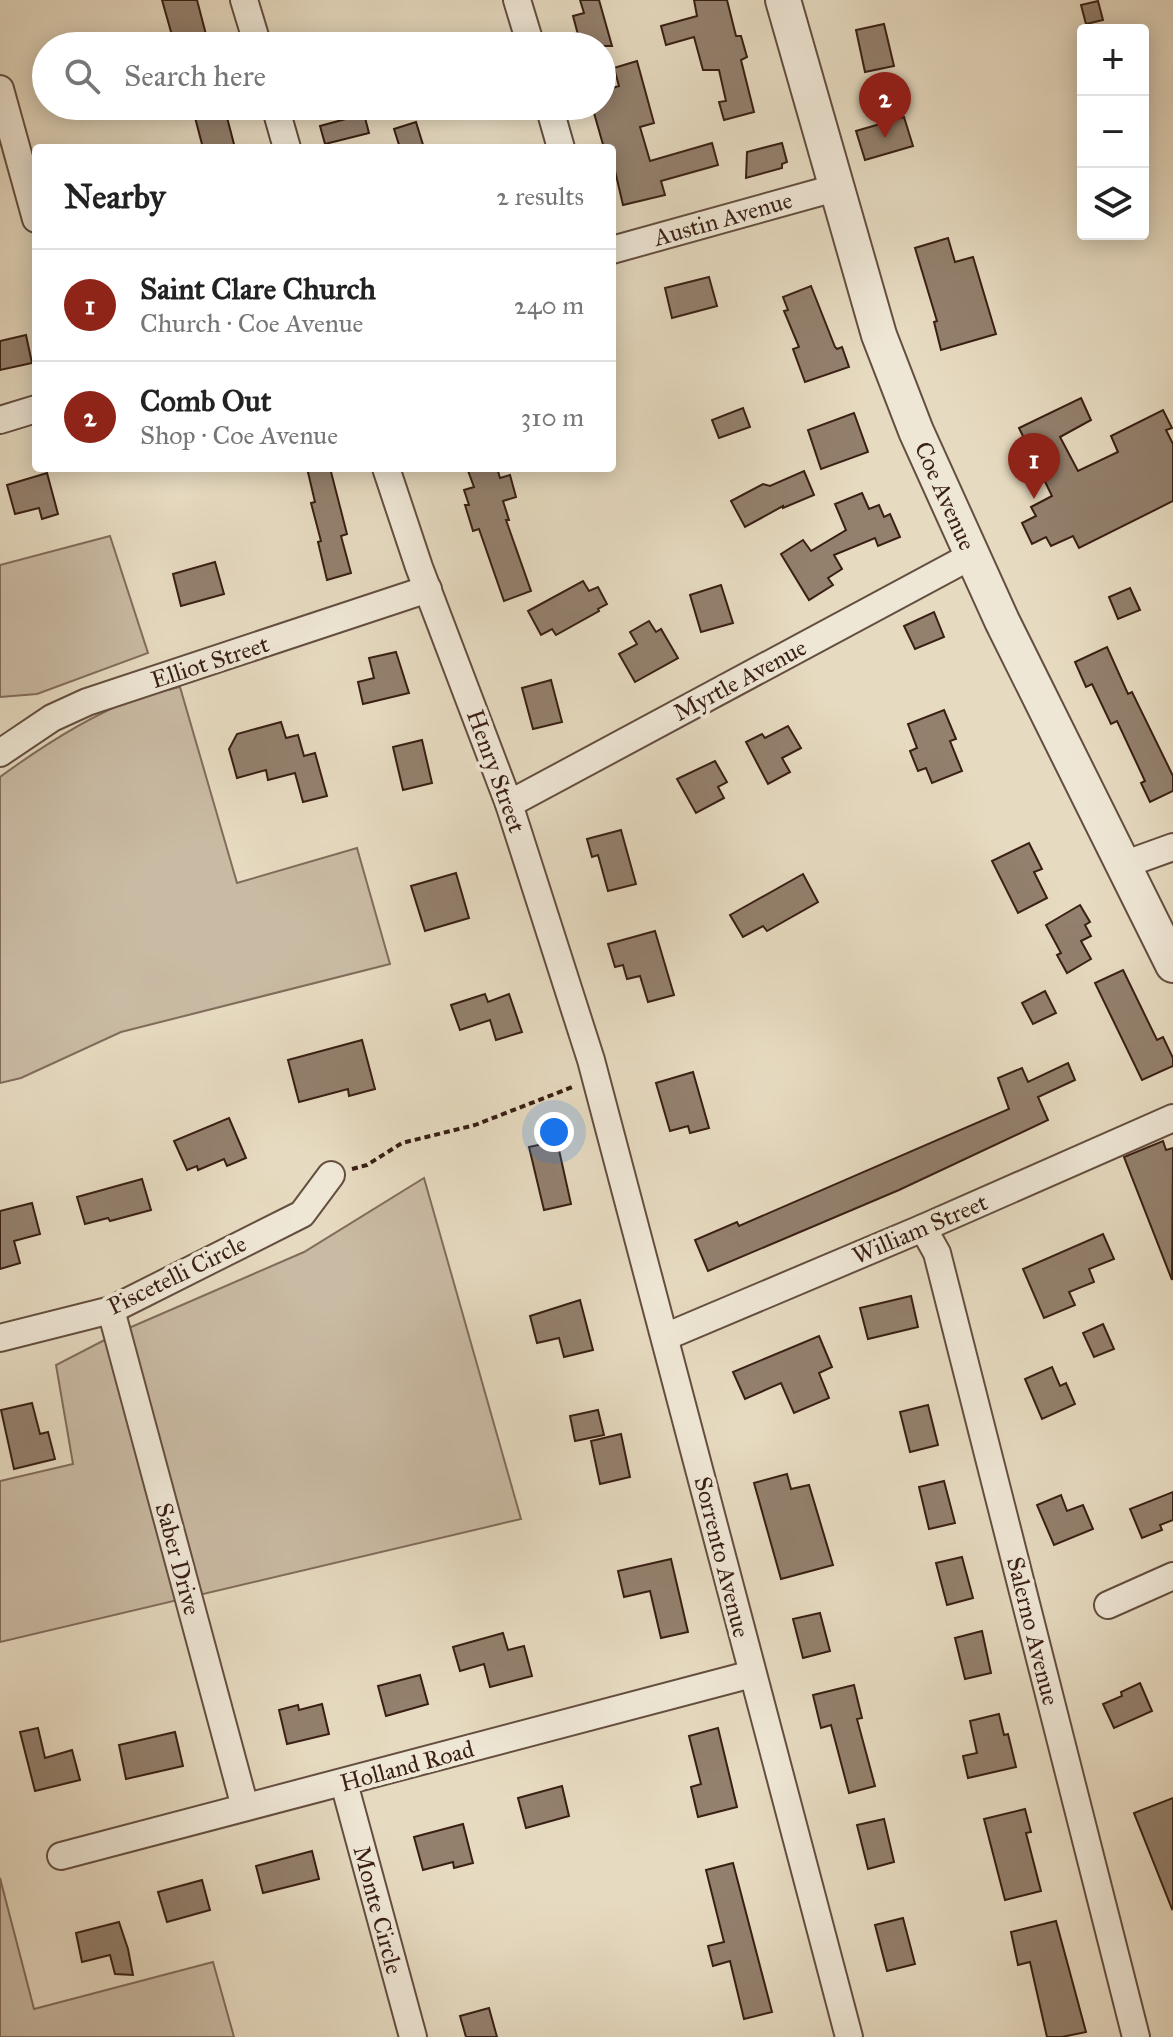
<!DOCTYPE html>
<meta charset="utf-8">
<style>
body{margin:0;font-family:"IM FELL Great Primer",serif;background:#f2f2f2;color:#222}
.controls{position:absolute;right:24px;top:24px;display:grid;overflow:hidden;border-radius:8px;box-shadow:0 4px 20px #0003}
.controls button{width:72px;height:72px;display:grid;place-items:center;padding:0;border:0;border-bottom:2px solid #e0e0e0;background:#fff;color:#222;font:40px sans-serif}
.you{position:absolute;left:554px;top:1132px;width:28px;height:28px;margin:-20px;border:6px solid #fff;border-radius:50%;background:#1a73e8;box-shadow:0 0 0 12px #1a73e833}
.badge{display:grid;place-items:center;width:52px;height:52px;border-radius:50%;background:#8f2418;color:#fff;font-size:26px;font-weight:700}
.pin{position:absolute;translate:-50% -66px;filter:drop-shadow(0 2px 4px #0008)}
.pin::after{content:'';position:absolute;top:42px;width:28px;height:24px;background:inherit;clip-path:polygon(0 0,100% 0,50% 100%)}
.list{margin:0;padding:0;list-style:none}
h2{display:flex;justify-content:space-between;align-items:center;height:104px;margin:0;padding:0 32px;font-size:34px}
h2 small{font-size:26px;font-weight:400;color:#767676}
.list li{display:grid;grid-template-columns:52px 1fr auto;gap:24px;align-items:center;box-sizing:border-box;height:112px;padding:0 32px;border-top:2px solid #e0e0e0}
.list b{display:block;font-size:30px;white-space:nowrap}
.list p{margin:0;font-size:26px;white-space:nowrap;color:#767676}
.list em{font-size:26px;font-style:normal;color:#767676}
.icon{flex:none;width:44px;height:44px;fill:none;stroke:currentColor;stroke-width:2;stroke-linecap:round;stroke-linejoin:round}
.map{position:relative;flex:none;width:1173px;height:2037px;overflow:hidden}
.search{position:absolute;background:#fff;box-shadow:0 4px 20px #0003;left:32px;top:32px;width:584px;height:88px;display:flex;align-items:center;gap:20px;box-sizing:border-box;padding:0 28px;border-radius:44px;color:#767676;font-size:30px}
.panel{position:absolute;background:#fff;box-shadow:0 4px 20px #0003;left:32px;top:144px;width:584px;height:328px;border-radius:8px}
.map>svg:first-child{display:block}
.green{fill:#c9baa3;stroke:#816c5c;stroke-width:2}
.building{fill:#93806d;stroke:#391f14;stroke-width:2}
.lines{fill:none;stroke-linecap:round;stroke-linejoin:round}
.minor-casing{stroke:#644e3f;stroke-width:30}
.tertiary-casing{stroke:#644e3f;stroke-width:38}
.path{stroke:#391f14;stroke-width:4;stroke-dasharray:6 4;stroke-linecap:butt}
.minor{stroke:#efe7d6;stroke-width:26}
.tertiary{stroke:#efe7d6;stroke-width:34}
.labels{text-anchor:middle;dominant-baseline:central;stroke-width:8;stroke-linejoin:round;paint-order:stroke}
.street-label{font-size:24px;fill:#391f14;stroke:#efe7d6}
</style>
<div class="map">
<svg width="1173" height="2037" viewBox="0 0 1173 2037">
<rect width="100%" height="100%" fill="#e6dac0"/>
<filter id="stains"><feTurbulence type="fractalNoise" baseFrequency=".0025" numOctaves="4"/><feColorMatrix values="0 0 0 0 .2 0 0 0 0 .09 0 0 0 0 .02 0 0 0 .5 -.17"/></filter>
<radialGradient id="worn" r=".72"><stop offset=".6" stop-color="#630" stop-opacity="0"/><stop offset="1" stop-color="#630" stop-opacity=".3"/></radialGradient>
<g class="green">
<path d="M110,536L148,653L37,694L0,697V565Z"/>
<path d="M180,687L237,883L357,848L390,964L121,1032L21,1078L0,1083V777C41,747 84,719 131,700C147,694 164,691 180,687Z"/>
<path d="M424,1178L521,1519L0,1642V1481L73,1464L56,1365L122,1331L304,1252Z"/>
<path d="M0,1878L34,2009L213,1962L234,2037H0Z"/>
</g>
<g class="building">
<path d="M162,0H197L209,46H175Z"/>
<path d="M580,0H599L612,46H581L573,16L584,13Z"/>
<path d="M694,0H727L736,36H741L747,57L741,60L754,112L724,120L719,102L726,101L719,70H703L694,37L666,45L661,26L697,16Z"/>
<path d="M1098,1L1103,20L1086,24L1081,5Z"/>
<path d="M884,24L894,66L865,72L856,30Z"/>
<path d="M637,61L654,123L640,127L650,161L712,143L718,165L661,181L665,195L623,205L612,158V148H604L592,106H602V91L619,86L614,68Z"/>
<path d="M192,106H224L235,148H203Z"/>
<path d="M364,114L369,133L325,144L320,126Z"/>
<path d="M904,117L913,146L865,160L856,131Z"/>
<path d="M416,122L424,148H400L394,129Z"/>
<path d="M782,143L787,162L782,164V168L746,178L747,152Z"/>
<path d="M948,238L955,262L973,257L996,334L941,350L934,322L937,321L915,248Z"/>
<path d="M709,277L717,306L672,318L665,288Z"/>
<path d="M811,286L835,347L837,349L842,347L849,367L805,382L793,349L799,347L784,311L788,310L783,297Z"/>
<path d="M26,335L32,363L0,370V341Z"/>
<path d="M1081,398L1091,420L1060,437L1078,471L1118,452L1111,436L1163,410L1172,428L1166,430L1173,444V501L1079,548L1073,536L1051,546L1046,537L1032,544L1022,523L1036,516L1031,507L1052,496L1019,428Z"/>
<path d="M743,408L750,427L719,438L712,420Z"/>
<path d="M854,413L868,452L821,469L808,430Z"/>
<path d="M307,468H330L347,534L341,536L351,573L327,580L318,542L321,541L311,503L315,502Z"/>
<path d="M467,468H497L500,478L510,475L516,497L503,501L509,520H506L531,591L504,601L479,529L473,531L465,505H469L464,490L474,487Z"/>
<path d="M804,471L814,495L783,508V506L745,527L731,501L763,484L770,486Z"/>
<path d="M47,473L58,514L42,519L39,508L15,514L7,485Z"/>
<path d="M862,493L869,509L879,505L884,517L890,514L900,537L878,546L875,538L834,555L842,569L828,578L833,585L809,600L781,554L803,540L811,551L846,530L835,504Z"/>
<path d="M215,562L224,594L181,606L173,574Z"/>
<path d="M583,581L589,591L598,587L607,604L598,609L599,611L556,635L552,629L541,635L528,611Z"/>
<path d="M721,585L733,623L701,632L690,595Z"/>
<path d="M1130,588L1140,610L1118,619L1109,597Z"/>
<path d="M934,612L944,637L915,649L904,626Z"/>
<path d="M649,621L656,632L661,629L678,658L635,682L619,654L637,644L630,632Z"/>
<path d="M1107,647L1128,694L1132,692L1173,776V791L1150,802L1141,783L1145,781L1117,721L1111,724L1092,684L1086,687L1075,662Z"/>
<path d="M396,652L409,693L363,704L358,682L374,678L369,658Z"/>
<path d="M551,680L562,722L533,729L522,688Z"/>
<path d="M944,710L956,739L950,741L962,771L932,783L926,768L918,771L910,751L917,748L908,724Z"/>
<path d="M281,722L286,738L298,735L304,756L315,753L327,796L303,802L295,773L268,780L266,770L237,778L229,749L237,734Z"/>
<path d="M788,726L801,748L782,758L790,772L768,784L746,742L762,734L765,738Z"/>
<path d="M422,740L432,783L403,790L393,747Z"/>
<path d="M715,761L727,782L718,787L724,798L696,813L677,779Z"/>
<path d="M621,830L636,884L608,891L598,855L592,857L587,839Z"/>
<path d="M1029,843L1042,869L1034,872L1047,898L1018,913L992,861Z"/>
<path d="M456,873L469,918L425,931L411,886Z"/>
<path d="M803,874L818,902L767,931L763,926L743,937L730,915Z"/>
<path d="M1080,905L1090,922L1085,925L1091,936L1081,941L1091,959L1067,973L1057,955L1061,953L1046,925Z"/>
<path d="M655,931L674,995L648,1002L640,976L627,979L623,965L615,967L608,944Z"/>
<path d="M1123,970L1157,1040L1163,1037L1173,1058V1066L1142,1080L1095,983Z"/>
<path d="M1045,991L1056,1013L1033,1024L1022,1003Z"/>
<path d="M485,994L488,1002L509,994L522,1032L496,1040L490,1020L460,1030L451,1005Z"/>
<path d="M362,1040L375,1089L349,1096L348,1089L299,1102L288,1060Z"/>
<path d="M1068,1063L1075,1080L1038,1097L1048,1120L899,1190L708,1271L695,1240L737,1222L739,1226L1009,1109L998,1078L1022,1068L1028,1082Z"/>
<path d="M693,1072L709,1128L690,1133L688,1126L670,1131L656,1083Z"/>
<path d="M229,1118L246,1158L227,1166L224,1159L198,1170L197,1166L187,1170L174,1141Z"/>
<path d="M557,1141L571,1204L544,1210L529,1147Z"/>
<path d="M1163,1141L1166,1150L1173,1148L1172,1280L1124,1157Z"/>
<path d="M142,1179L151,1210L110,1221L108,1218L85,1224L77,1197Z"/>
<path d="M32,1203L40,1234L14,1241L20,1263L0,1269V1211Z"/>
<path d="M1103,1234L1114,1259L1089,1269L1094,1282L1069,1292L1075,1305L1044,1318L1023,1269Z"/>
<path d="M911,1296L918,1327L868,1339L860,1308Z"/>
<path d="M580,1300L593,1350L564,1357L559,1338L537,1343L530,1316Z"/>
<path d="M1103,1324L1114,1349L1094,1357L1083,1333Z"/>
<path d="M819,1336L832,1367L819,1373L829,1398L794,1413L781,1383L745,1399L733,1372Z"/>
<path d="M1052,1367L1060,1386L1066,1383L1075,1404L1042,1419L1025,1379Z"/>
<path d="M32,1403L40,1434L48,1432L55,1459L14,1469L1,1410Z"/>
<path d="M928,1405L938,1445L910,1452L900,1412Z"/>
<path d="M598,1410L604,1435L575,1441L570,1416Z"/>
<path d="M621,1434L630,1477L600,1484L591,1441Z"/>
<path d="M787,1474L791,1489L809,1485L833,1565L781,1579L754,1483Z"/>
<path d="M944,1481L955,1523L929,1529L919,1487Z"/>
<path d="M1173,1492V1520L1160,1525L1162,1530L1142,1538L1130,1509Z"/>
<path d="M1061,1495L1067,1511L1083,1505L1093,1529L1054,1545L1037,1505Z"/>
<path d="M962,1557L973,1598L947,1605L936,1563Z"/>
<path d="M671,1559L688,1632L661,1638L650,1591L624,1597L618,1571Z"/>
<path d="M820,1613L830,1651L803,1658L793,1619Z"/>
<path d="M982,1631L991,1673L965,1679L955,1638Z"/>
<path d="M503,1633L508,1650L524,1646L532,1676L490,1687L484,1664L460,1671L453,1647Z"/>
<path d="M420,1675L428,1704L386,1716L378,1686Z"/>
<path d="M1140,1683L1152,1711L1114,1728L1103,1704L1122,1696L1121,1692Z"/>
<path d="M854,1685L862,1718L857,1719L875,1786L849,1793L831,1725L821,1728L813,1695Z"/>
<path d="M322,1704L329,1734L287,1744L279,1710L298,1705L299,1710Z"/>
<path d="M999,1714L1004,1735L1008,1734L1016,1767L968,1778L963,1756L977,1753L970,1721Z"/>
<path d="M38,1728L45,1758L72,1750L80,1780L35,1791L20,1732Z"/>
<path d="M718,1728L737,1807L698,1817L691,1787L701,1784L689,1736Z"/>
<path d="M175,1732L183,1766L126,1779L119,1745Z"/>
<path d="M562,1786L569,1816L526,1828L518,1798Z"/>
<path d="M1173,1798V1908L1172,1909L1134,1813Z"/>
<path d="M1025,1809L1031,1832L1026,1833L1041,1891L1005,1900L984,1819Z"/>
<path d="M884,1819L894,1862L868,1869L857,1825Z"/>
<path d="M463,1824L473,1863L454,1868L453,1862L423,1870L414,1837Z"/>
<path d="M312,1851L319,1879L263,1893L256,1866Z"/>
<path d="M733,1863L772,2012L744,2019L730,1961L713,1966L708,1946L724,1942L706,1870Z"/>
<path d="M202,1880L210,1910L167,1922L158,1892Z"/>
<path d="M903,1918L915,1964L887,1971L875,1925Z"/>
<path d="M1056,1921L1086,2032L1062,2037H1047L1030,1962L1018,1965L1011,1932Z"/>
<path d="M119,1922L128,1949L133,1975L115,1974L110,1955L82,1962L76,1933Z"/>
<path d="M489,2008L497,2037H466L460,2016Z"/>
</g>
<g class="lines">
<g class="minor-casing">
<g id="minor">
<path d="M244,0L258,46"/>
<path d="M517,0L531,46"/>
<path d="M0,89L36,219"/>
<path d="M275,106L287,148"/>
<path d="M549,106L561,148"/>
<path d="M612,250L835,188"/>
<path d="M0,420L36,409"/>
<path d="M386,468L419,567L509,804L591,1060L849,2037"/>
<path d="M0,753L52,718L87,702L428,589"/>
<path d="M509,804L971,556"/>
<path d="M1123,865L1173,847"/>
<path d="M923,1228L937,1253L1136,2037"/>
<path d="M111,1310L245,1807"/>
<path d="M665,1337L923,1228L1173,1118"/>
<path d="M0,1338L111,1310L302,1214L331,1175"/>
<path d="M1108,1605L1173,1576"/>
<path d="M344,1783L413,2037"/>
<path d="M61,1856L752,1674"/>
</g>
</g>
<g class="tertiary-casing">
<path id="tertiary" d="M783,0L879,335L916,431L1002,621L1173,965"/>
</g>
<path class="path" d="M352,1169L367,1165L402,1143L475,1125L575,1086"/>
<use href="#minor" class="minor"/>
<use href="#tertiary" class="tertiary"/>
</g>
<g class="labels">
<g class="street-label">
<text transform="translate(723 219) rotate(-16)">Austin Avenue</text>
<text transform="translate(945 496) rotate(66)">Coe Avenue</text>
<text transform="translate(210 662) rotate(-18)">Elliot Street</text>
<text transform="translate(740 680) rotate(-28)">Myrtle Avenue</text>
<text transform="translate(496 771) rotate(70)">Henry Street</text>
<text transform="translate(920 1229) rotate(-23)">William Street</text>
<text transform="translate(177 1275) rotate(-26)">Piscetelli Circle</text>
<text transform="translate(722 1557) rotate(76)">Sorrento Avenue</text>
<text transform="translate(178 1559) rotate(75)">Saber Drive</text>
<text transform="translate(1033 1631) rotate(76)">Salerno Avenue</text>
<text transform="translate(407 1766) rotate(-15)">Holland Road</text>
<text transform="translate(378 1910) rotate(75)">Monte Circle</text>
</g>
</g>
<rect width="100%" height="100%" filter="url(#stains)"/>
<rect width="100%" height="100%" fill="url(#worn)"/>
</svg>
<div class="controls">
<button>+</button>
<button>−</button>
<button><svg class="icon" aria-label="layers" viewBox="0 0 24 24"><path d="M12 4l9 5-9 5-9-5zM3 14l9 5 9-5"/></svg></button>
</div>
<div class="you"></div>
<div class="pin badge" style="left:1034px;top:499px">1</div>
<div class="pin badge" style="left:885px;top:138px">2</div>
<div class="search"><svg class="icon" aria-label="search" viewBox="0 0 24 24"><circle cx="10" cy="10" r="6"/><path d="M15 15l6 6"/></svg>Search here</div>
<section class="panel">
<h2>Nearby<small>2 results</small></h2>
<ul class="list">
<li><span class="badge">1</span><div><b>Saint Clare Church</b><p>Church · Coe Avenue</p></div><em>240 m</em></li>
<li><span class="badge">2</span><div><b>Comb Out</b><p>Shop · Coe Avenue</p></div><em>310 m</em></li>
</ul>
</section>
</div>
